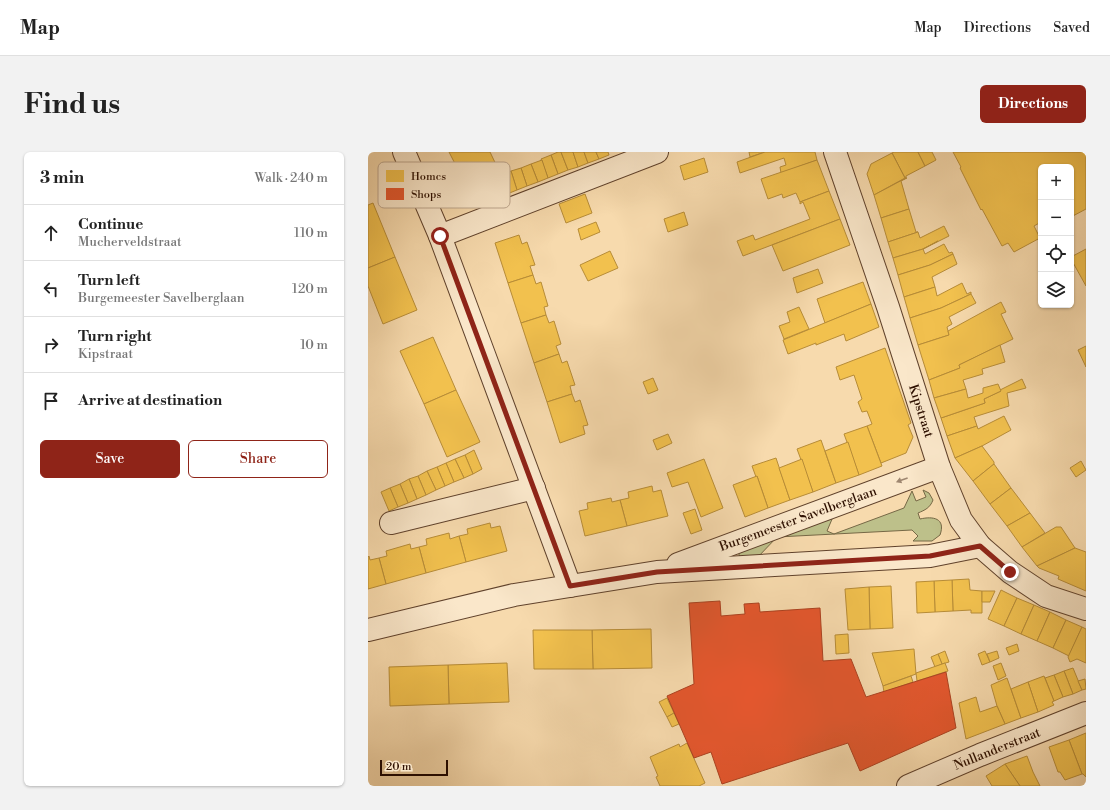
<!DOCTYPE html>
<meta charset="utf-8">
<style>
body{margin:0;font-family:"Libre Bodoni",serif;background:#f2f2f2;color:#222}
.controls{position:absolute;right:12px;top:12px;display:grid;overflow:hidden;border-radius:6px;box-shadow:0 1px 3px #0004}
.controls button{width:36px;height:36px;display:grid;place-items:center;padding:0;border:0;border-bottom:1px solid #e0e0e0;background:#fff;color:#222;font:20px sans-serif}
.scale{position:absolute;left:12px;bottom:10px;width:68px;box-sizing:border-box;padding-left:4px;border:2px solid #2e1001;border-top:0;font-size:11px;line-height:14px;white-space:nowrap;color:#2e1001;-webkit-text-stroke:3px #fae7ca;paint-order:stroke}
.stop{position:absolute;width:12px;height:12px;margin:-9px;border:3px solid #8f2418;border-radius:50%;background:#fff}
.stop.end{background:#8f2418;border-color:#fff;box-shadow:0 1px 4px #0008}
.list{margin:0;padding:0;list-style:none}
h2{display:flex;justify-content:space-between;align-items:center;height:52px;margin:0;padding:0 16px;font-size:17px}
h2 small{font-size:13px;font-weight:400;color:#767676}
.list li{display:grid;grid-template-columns:26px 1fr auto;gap:12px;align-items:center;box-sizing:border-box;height:56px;padding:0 16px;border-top:1px solid #e0e0e0}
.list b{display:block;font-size:15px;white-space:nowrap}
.list p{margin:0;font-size:13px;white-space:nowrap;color:#767676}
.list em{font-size:13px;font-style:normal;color:#767676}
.actions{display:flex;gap:8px;padding:12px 16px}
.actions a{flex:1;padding:9px 0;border:1px solid #8f2418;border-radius:6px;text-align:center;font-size:14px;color:#8f2418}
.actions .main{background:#8f2418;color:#fff}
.icon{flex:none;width:22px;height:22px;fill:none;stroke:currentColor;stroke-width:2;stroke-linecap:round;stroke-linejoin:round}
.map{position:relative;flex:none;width:718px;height:634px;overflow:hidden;border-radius:6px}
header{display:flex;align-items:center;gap:24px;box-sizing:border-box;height:56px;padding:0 20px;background:#fff;border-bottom:1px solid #e0e0e0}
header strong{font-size:19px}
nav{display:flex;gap:22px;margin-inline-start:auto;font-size:14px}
.intro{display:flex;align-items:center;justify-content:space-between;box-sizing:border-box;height:96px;padding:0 24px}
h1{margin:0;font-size:28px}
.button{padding:10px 18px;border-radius:6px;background:#8f2418;color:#fff;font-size:14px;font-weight:700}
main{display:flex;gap:24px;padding:0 24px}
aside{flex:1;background:#fff;border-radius:6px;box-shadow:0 1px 3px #0004}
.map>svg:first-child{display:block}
.green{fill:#bdc08a;stroke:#766846}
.homes{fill:#f2c14e;stroke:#b78c37}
.shops{fill:#e4572e;stroke:#ad4220}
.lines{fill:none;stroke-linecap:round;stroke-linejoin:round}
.minor-casing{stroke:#60422c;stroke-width:24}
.minor{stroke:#fae7ca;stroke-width:22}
.oneway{fill:#9e8670}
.route{stroke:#8f2418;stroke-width:5}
.labels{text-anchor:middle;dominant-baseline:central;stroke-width:4;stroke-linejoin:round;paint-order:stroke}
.street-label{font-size:13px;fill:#2e1001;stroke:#fae7ca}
.key{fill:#fae7ca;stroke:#bda68e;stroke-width:1}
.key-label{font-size:11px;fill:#2e1001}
</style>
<header>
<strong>Map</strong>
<nav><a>Map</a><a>Directions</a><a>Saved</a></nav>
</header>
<div class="intro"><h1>Find us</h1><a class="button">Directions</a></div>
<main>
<aside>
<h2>3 min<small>Walk · 240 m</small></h2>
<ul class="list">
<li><svg class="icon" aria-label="ahead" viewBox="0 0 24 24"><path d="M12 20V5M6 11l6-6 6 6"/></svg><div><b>Continue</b><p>Mucherveldstraat</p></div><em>110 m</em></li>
<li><svg class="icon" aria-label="left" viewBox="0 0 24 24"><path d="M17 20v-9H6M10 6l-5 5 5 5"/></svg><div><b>Turn left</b><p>Burgemeester Savelberglaan</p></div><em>120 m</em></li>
<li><svg class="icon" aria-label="right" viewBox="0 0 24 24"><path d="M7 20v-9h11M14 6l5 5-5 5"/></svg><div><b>Turn right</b><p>Kipstraat</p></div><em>10 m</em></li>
<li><svg class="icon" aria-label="arrive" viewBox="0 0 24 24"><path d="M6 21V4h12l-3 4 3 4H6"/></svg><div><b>Arrive at destination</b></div></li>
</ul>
<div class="actions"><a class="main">Save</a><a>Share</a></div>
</aside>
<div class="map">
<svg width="718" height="634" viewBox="0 0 718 634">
<rect width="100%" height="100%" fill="#f7daad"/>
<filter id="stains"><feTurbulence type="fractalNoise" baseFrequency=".005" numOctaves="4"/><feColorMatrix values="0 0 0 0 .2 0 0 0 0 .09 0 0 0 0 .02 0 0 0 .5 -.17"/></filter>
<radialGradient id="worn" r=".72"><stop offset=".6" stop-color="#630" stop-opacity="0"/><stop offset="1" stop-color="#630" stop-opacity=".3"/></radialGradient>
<path class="green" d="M555,338L561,341L565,348C562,356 557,358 550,361L552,367C565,364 578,366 572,383L564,389H545L550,384L544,378L409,385L389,406L372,405L370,400L467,360L459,379L466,382L536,356L544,339L548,349L558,345Z"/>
<g class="homes">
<path d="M81,0H122L133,23V27L103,43Z"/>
<path d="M190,0H193L200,18L190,22L183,3Z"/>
<path d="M193,0H205L210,15L200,18Z"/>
<path d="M205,0H216L220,11L210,15Z"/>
<path d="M216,0H228L231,7L220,11Z"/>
<path d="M228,0H240L241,3L231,7Z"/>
<path d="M381,0H397L382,5Z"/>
<path d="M397,0H447L449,8L413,21L412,15L418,13L416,6L372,21L369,10Z"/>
<path d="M526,0H550L557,14L538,24V26H537L524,1Z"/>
<path d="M550,0H564L568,8L557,14Z"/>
<path d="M585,0H718V57L703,65V15H673V70L666,74L672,86L646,100L640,91L634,94L614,57L613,58L592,16L593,15Z"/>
<path d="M524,1L537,26L506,43L499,22L503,12Z"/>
<path d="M183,3L190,22L180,26L173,7Z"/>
<path d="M336,6L340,20L316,28L312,14Z"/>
<path d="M174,8L180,26L170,30L163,12Z"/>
<path d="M449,8L461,39L432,50L428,41L415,46L414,42L400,47L393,27Z"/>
<path d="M163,12L170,30L159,34L153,16Z"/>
<path d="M153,16L159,34L149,38L143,19Z"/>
<path d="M143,19L149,38L139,42L133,27V23Z"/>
<path d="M538,26H539L533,29L541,57L513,66L506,43Z"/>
<path d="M461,39L472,67L375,104L369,89L385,83L387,88L442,67L435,50L432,52V50Z"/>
<path d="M217,42L224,61L198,71L191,52Z"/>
<path d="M5,51L27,105L0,116V53Z"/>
<path d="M541,57L548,80H550L520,90L513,66Z"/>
<path d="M316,60L320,73L300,80L296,67Z"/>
<path d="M472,67L482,93L415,119L404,93Z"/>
<path d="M228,70L232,80L213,88L210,77Z"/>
<path d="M576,74L581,84L555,97L525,106L520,90L550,80L552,86Z"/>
<path d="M151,83L154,92L159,90L167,113L162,114L165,123L140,131L127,91Z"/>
<path d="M570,89L555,97L557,102L576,92L581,101L584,100L585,102L562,113L530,123L525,106L555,97Z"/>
<path d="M718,97V134L703,107V105Z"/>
<path d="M242,99L250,116L220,129L212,113Z"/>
<path d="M585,102L589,112L564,125L567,135L536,145L530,123L562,113Z"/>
<path d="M27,105L49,158L15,172L0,134V116Z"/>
<path d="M450,117L455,131L429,141L425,126Z"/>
<path d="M165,123L168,132L173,130L180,154L176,155L178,163L153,171L140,131Z"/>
<path d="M495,130L503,152L457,171L449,147Z"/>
<path d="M594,131L599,142L603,140V142L573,156L542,166L536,145L567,135L569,144Z"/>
<path d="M603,142L608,151L581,165L584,172L579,175L581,183L550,193L542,166L573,156Z"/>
<path d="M633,150L638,160L633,162L645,187L591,213L592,216L561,228L550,193L581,183L580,179Z"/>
<path d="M503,152L511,175L478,189L476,182L448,193V191L420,202L415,188Z"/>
<path d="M431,155L441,177L416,187L411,174L422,170L419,160Z"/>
<path d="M178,163L181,171L186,169L193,192L188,194L191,202L166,211L153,171Z"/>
<path d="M65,185L88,238L56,252L32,199Z"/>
<path d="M632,193L637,210L614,217L615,222L595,228L598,237L566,246L561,228L592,216L591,213Z"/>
<path d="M718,194V215L710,198Z"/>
<path d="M517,196L543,271L540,273L545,285L538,301L513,311L499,274L504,272L499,259L494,260L490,250L494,247L486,223L472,228L468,215Z"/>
<path d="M191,202L194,211L199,209L207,233L202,234L204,242L179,250L166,211Z"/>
<path d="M285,226L290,238L280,242L275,230Z"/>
<path d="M654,227L658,236L639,241L641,254L606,265L609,274L579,284L573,266L617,251L616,247L633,239L632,238Z"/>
<path d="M630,232L633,239L616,247L617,251L573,266L566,246L598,237L600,246L615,241V236Z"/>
<path d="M88,238L112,290L79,305L56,252Z"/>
<path d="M204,242L207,250L212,248L220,273L215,274L217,282L192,291L179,250Z"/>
<path d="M636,264L643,278L614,294L587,306L579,284L609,274L610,277Z"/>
<path d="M499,274L514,314L491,323L476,282Z"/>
<path d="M300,282L304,291L289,298L285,288Z"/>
<path d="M453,288L468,331L445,340L429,297Z"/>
<path d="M480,290L491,323L468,331L457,299Z"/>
<path d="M614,294L626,310V312L605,329L587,306Z"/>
<path d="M106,298L114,317L105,322L97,303Z"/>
<path d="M97,303L105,322L96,326L87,307Z"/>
<path d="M408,306L422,348L400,356L389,324L388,325L384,314Z"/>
<path d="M87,307L96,326L86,330L78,311Z"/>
<path d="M336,307L355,356L333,365L320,330L304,335L299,321Z"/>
<path d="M434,307L445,340L422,348L411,316Z"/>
<path d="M713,309L718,318L708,325L702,316Z"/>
<path d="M78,311L86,330L77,334L69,315Z"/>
<path d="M626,312L643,336L622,352L605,329Z"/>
<path d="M69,315L77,334L68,338L59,319Z"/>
<path d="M59,319L68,338L58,343L50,324Z"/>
<path d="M50,324L58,343L49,347L41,327Z"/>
<path d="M389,324L400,356L377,365L365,333Z"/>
<path d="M41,327L49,347L40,351L32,332Z"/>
<path d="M32,332L40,351L30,355L22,336Z"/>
<path d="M284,334L285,340L293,338L300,364L259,374L252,348L261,346L260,340Z"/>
<path d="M22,336L30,355L21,359L13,340Z"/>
<path d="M643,336L662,361L639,374L622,352Z"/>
<path d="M243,346L244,350L252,348L259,374L217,384L211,359L220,357L219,351Z"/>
<path d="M327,357L334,378L323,382L315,361Z"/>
<path d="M662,361L677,381L654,395L639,374Z"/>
<path d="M122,371L123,376L132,374L139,399L98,410L91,384L100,382L99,377Z"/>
<path d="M688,375H693L707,396L669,414L654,395Z"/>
<path d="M81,381L82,387L91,384L98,410L58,421L51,395L59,393L58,387Z"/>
<path d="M42,392L43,397L51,395L58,421L18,432L11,406L19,404L18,399Z"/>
<path d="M707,396L718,400V439L690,427L691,424L671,416L669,414Z"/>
<path d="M1,404L2,408L11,406L18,432L0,437V405Z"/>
<path d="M601,427L602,438L614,439V461H603V458L585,459L584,428Z"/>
<path d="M584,428L585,459L567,460L566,429Z"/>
<path d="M566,429L567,460L549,461L548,430Z"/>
<path d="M523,434L525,476L502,477L501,435Z"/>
<path d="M501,435L502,477L480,478L477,437Z"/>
<path d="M633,438L649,446L636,474L620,467Z"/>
<path d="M614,439H627L622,450H614Z"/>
<path d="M649,446L666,453L653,482L636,474Z"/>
<path d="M666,453L682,460L669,489L653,482Z"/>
<path d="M682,460L698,468L685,496L669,489Z"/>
<path d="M698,468L714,475L701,504L685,496Z"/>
<path d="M714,475L718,477V511L709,507L702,510L700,505Z"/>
<path d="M283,477L284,516L225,517L224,478Z"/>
<path d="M165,478H224L225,517H166Z"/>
<path d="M480,482L481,501L468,502L467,483Z"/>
<path d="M649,492L651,499L641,503L638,496Z"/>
<path d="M546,497L548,522L515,534L504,501Z"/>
<path d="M577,499L581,510L574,512L570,502Z"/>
<path d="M617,499L622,510L614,513L610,502Z"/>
<path d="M629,499L631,506L622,510L619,502Z"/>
<path d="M570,502L574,512L567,515L563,505Z"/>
<path d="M139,511L141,550L81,552L80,513Z"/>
<path d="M577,511L580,519L549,529L548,521Z"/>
<path d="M633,511L638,524L630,528L625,514Z"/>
<path d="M80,513L81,552L22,554L21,515Z"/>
<path d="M705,516L714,538L705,542L696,519Z"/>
<path d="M696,519L705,542L695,545L686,523Z"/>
<path d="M686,523L695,545L686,549L677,526Z"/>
<path d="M543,524L545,530L516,540L515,534Z"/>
<path d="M676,524L686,549L684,550L686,553L670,560L660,530Z"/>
<path d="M639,526L653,566L637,572L629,554L623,533Z"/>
<path d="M717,527L718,537L714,538L710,529Z"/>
<path d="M660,530L670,560L653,566L643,537Z"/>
<path d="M608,545L612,560L629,554L637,572L598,587L591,551Z"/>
<path d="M299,546L306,561L299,565L291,550Z"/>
<path d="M306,561L311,572L304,575L299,565Z"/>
<path d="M718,581V625L715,622H714L701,588Z"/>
<path d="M701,588L714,622L697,628L692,620H690L681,595Z"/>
<path d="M319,591L337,631L331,634H292L288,625L290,624L282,605L311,592L312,595Z"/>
<path d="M659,604L665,620L672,634H652L637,612Z"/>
<path d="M637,612L652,634H624L618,624Z"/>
</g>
<path class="shops" d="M352,449L353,464L377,462L376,452L391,451L392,460L452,456L455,509L483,507L498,545L578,520L588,576L492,619L480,591L354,632L343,600L326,606L299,544L326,532L321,451Z"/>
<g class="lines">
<g class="minor-casing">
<g id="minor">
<path d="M36,0L72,84L202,434"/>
<path d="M467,0L520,155L571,315L593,368L612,394L642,420L678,444L718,457"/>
<path d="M72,84L289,0"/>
<path d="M23,371L166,336"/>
<path d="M310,412L571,315"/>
<path d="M0,478L146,443L289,420L562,404L612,394"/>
<path d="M540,634L612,603L718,561"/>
</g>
</g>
<use href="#minor" class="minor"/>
</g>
<defs><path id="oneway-solid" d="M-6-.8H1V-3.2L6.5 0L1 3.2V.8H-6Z"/></defs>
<use class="oneway" href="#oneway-solid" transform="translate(534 328) rotate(160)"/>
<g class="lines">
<path class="route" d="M72,84L202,434L289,420L562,404L612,394L642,420"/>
</g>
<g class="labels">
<g class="street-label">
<text transform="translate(553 259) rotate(72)">Kipstraat</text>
<text transform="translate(430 367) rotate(-20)">Burgemeester Savelberglaan</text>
<text transform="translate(629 597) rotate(-22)">Nullanderstraat</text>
</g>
</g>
<rect x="10" y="10" width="132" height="46" rx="6" class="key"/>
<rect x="18" y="18" width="18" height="12" fill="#f2c14e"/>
<rect x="18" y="36" width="18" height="12" fill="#e4572e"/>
<g class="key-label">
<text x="43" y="28">Homes</text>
<text x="43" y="46">Shops</text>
</g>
<rect width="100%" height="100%" filter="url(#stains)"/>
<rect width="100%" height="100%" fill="url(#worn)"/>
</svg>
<div class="controls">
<button>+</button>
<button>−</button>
<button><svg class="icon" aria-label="locate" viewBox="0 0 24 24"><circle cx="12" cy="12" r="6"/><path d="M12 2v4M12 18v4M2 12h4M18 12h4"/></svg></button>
<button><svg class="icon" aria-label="layers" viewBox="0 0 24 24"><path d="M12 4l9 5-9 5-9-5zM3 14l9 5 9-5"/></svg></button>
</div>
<div class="scale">20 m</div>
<div class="stop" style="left:72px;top:84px"></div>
<div class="stop end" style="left:642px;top:420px"></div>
</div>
</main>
